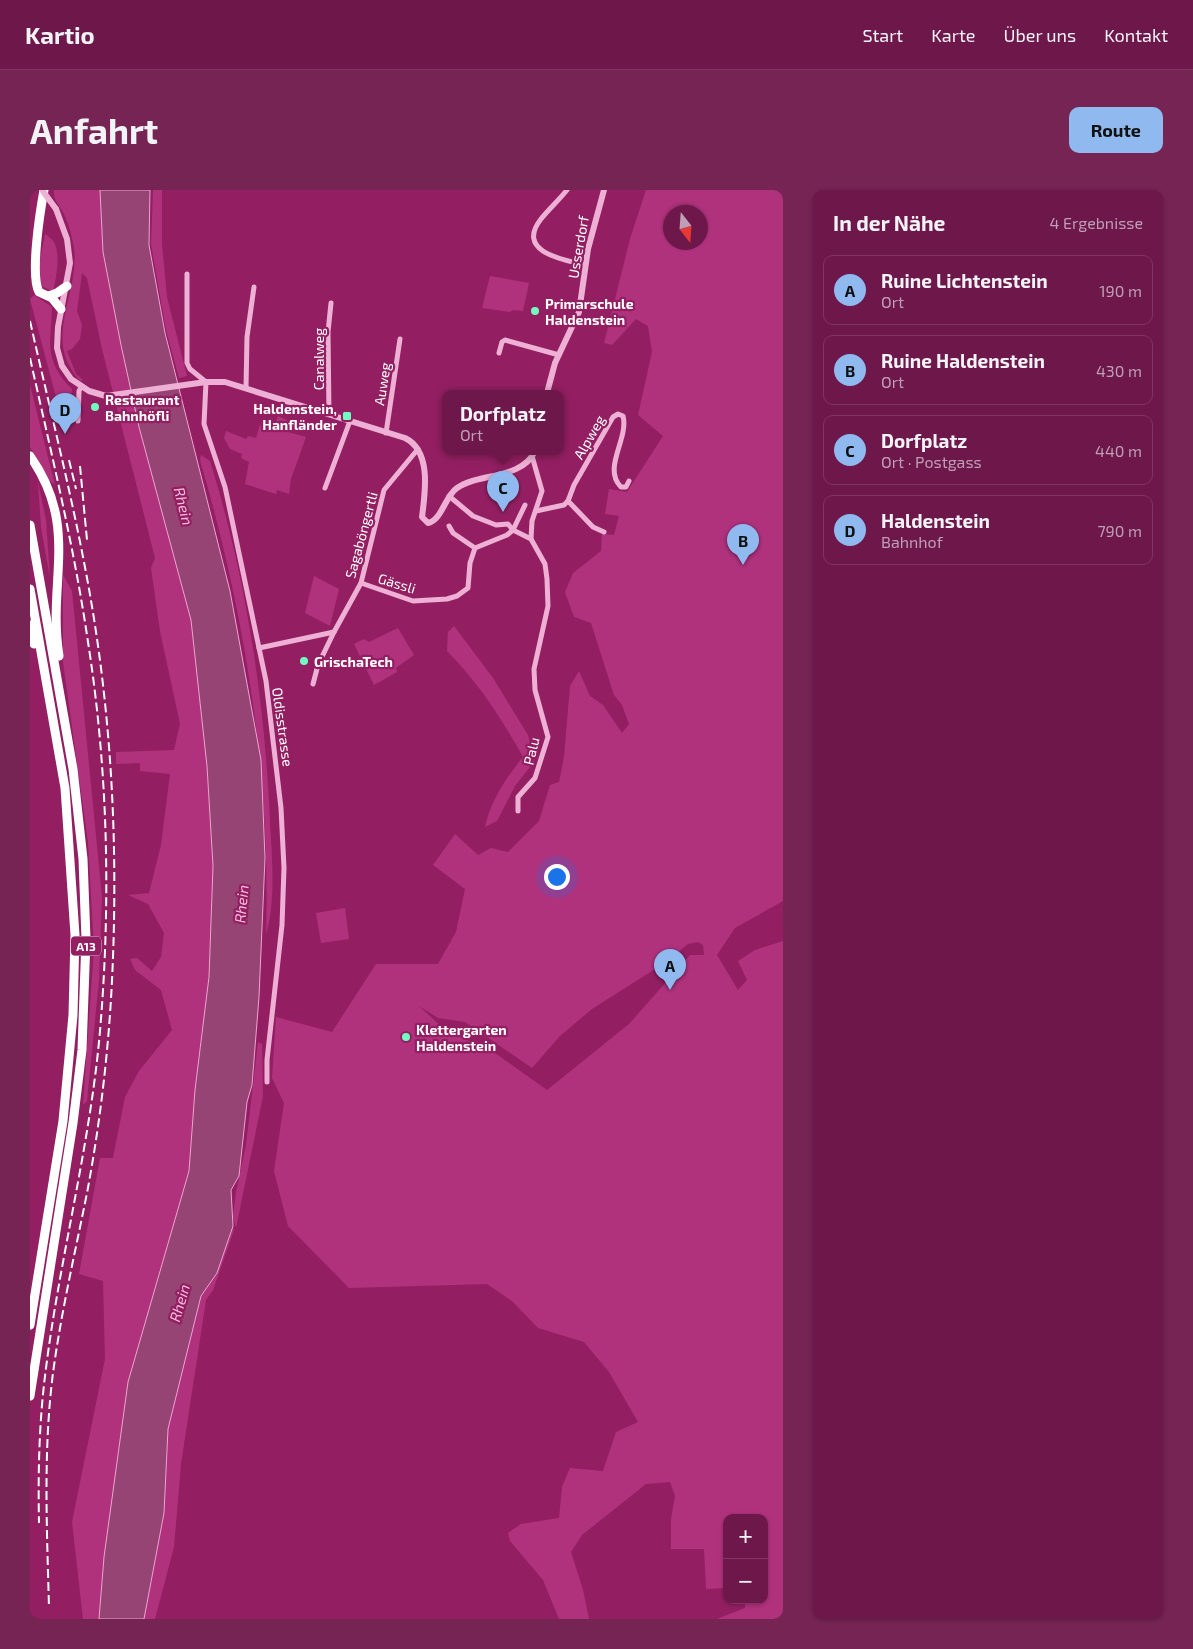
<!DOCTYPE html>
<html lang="de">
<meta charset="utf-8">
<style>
body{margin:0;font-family:"Exo 2",sans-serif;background:#762454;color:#f1f3f6}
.controls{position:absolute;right:15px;bottom:15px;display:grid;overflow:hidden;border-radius:10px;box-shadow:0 1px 4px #0004}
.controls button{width:45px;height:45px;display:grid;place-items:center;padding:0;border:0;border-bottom:1px solid #803662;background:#6e174a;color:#f1f3f6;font:25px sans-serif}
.compass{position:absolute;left:633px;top:15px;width:45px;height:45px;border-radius:50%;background:#6e174a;box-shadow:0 1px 4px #0004;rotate:163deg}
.you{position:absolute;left:526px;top:686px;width:18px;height:18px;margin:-12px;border:4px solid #fff;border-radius:50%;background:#1a73e8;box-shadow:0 0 0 8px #1a73e833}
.badge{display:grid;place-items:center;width:32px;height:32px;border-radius:50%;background:#90b9f0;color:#111;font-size:16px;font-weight:700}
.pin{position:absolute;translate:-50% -41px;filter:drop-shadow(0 1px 2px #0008)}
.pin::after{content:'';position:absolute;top:26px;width:18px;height:15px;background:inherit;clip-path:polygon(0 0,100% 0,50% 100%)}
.popup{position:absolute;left:412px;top:200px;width:122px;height:65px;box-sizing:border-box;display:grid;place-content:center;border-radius:10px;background:#6e174a;filter:drop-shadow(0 1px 4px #0005);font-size:16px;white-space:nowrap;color:#bf9fb5}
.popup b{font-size:19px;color:#f1f3f6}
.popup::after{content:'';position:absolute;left:50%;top:100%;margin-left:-10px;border:10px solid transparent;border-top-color:#6e174a}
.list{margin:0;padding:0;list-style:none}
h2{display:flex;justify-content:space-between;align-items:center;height:65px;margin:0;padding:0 20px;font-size:21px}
h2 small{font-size:16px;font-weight:400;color:#bf9fb5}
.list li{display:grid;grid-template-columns:32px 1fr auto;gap:15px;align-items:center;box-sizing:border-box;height:70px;margin:0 10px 10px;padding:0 10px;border:1px solid #803662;border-radius:10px}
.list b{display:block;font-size:19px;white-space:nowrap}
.list p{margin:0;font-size:16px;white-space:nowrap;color:#bf9fb5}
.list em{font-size:16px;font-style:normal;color:#bf9fb5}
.map{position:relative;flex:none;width:753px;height:1429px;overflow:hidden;border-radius:10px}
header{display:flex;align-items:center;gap:30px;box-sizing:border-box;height:70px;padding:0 25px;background:#6e174a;border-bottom:1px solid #803662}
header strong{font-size:24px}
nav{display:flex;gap:28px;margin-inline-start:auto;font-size:18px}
.intro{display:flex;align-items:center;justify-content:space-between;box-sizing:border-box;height:120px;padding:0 30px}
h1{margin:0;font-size:35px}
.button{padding:12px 22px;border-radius:10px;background:#90b9f0;color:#111;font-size:18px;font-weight:700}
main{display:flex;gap:30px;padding:0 30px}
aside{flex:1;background:#6e174a;border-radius:10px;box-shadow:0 1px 4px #0004}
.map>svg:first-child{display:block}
.green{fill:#b0327d;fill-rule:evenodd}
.water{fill:#964473;stroke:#efa4d2}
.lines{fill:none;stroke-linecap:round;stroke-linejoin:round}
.minor{stroke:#eeb1d5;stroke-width:5}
.tertiary{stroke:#eeb1d5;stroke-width:6}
.motorway{stroke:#fff;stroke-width:9}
.rail{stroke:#fff;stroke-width:2;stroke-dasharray:9 4;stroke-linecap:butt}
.tertiary-bridge{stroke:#eeb1d5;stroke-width:6}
.poi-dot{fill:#71fcc0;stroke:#931f62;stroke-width:2}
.labels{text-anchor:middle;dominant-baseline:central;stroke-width:4.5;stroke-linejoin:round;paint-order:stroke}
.shield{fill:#931f62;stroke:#dfbcd0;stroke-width:1}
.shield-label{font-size:12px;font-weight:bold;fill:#fff}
.street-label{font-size:14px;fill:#fff;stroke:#931f62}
.poi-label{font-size:14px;font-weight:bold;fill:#fff;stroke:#931f62;text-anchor:start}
.water-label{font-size:15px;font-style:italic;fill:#f5bdde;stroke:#931f62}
</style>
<header>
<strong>Kartio</strong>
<nav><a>Start</a><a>Karte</a><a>Über uns</a><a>Kontakt</a></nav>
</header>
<div class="intro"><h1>Anfahrt</h1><a class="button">Route</a></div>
<main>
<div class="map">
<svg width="753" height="1429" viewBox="0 0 753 1429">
<rect width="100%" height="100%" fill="#931f62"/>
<g class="green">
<path d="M24,0H70L73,62L91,155L109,237L161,430L177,576L183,676L179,787L165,900L159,981L135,1070L74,1367L69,1429H53L42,1332L75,1169L73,1091L49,1084L70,968H83L95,907L109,881L142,840L131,800L105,780L100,769L107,768L122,781L131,767L134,743L118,714L98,705L119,703L131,655L140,584L110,581V573L86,574V562L144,560L150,534L130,441L121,378L125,368L72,159L57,88L52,83L47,121L52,135L50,149L42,159L37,161L46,184L53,190L50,191C11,149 50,105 44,58C42,46 39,35 34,24C30,16 23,10 24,0Z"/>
<path d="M123,0H132V54L137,107L157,186L149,188L136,140L121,54Z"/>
<path d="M616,0H753V711L705,738L687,765L708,800L717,790L708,771L725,760L753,751V1429H687L715,1418V1410H734V1328H697V1398L676,1399L674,1359H641V1329L645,1306L640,1292L616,1294L552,1345L541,1362L553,1400L559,1429H529L513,1390L480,1351L478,1343L491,1334L529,1328L532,1297L540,1278L573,1281L586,1242L608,1232L579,1182L554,1152L508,1138L482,1111L457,1094L319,1098L258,1036L244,981L254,913L242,888L246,827L302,842L346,774H408L426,742L435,699L403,675L425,644L448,665L461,658L478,662L509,631L520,595L529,592L534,567L540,496L549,481L560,506L573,515L592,543L599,534L592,515L584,505L561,433L544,427L535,402L543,383L571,361L572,344L584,345L589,326L575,324L579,299L597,302L633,246L608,225L622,162L618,136L606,129L582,155L574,153L600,49ZM640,22H670V52H640ZM668,752L673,755L674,765H660L599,834L517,900L465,863L414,839L389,816L408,828L435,832L502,878L530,846L562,819L633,774L658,754Z"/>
<path d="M15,44C18,46 22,49 24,52C31,65 26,88 23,102L10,95L8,81Z"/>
<path d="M460,86L499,93L493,121L483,120L480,122L452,118Z"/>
<path d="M4,105L22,117C21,153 13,170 42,199L39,221L27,211L0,109Z"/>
<path d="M0,195L25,295L18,289L0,257Z"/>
<path d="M248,226L261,232L258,242L276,247L261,289L259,304L247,300L246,304L215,294L219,272L211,268L212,264L200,259L194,248L196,241L216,249L218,246L226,248L230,235L243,238Z"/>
<path d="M171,265L180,271C216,387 235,511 240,632C242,670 246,709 236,745C241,585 215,424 170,270Z"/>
<path d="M8,292L16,330L20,388L11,337Z"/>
<path d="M33,385L42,401L72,707L69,790L57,911L53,915L64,759L58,652L33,472Z"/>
<path d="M284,386L309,399L300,436L275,423Z"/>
<path d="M424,436L463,488L498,545L504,572L485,596L467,631L455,637C461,610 476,588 493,567C472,529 448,492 417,461L418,442Z"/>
<path d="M368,438L384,465L366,478L367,482L344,495L324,454L334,449L339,452Z"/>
<path d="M315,718L319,749L291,753L286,723Z"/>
<path d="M228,852L232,854L233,906L206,1038L203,1027L206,1002L216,955Z"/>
<path d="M203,1036L204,1040L183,1100L176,1110L151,1274L144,1357L125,1429H114L134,1323L138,1239L171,1106L187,1083Z"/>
</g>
<path class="water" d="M70,0H120L119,55L135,143L200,401L231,570L235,668L229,807L222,895L217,912L209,986L201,1000L203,1036L187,1083L171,1106L138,1239L134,1323L114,1429H69L74,1367L98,1192L159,981L165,900L179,787L183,676L177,576L161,430L109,237L91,155L73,62Z"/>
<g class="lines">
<g class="minor">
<path d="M537,0C529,10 519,19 511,29C485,62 534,70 555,75"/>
<path d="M157,84V173L160,179L176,192L174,234L195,297L236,491L251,618L254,678L252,735L237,870V892"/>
<path d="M469,163L472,152L475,150L529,165"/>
<path d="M216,198L217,147L224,97"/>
<path d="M299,224L298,142L301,113"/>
<path d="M48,231L49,201L51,197"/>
<path d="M356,243L370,149"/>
<path d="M295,298L320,231"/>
<path d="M538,311L544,295L583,227L588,224L593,226C599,249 572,278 591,297H596L599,291"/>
<path d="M538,311L563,337L574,342"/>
<path d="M506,321L534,315L538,311"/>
<path d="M419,336L423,343L445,358"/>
<path d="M501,349L502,331L512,301L502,266"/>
<path d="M331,393L383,411L417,409L427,406L438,398L440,373L445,358L477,345L483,340L478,334L466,335L443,326L419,306"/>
<path d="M229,458L304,442"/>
<path d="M283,494L288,475L304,442L331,393L354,300L388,259"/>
<path d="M488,621V607L505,588L518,547L505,500L504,479L518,416L517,389L515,374L501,349L483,340L495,315"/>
</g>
<g class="tertiary">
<path d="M26,19L37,49L40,73L28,137L27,158L32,176L41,189L59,201L76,206L176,192H195L375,248C402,261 395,303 392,327L398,333C412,330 415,306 427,298C447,283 492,290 505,261"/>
<path d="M517,203L525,173L549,122L558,59L574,0"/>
</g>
<g class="motorway">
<path d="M14,0C10,22 0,85 9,102L22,108L31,119"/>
<path d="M19,106L27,103L37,96"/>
<path d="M0,266C50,337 17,391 29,466"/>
<path d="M0,335L43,579L53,669L56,749L52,860L43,933L0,1206"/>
<path d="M0,399L35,598L45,745L43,825L33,931L0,1135"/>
<path d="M0,435L4,454"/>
</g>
<g class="rail">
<path d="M0,131C20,220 43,309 59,399C83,534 89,672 81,809C77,874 69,939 57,1003C45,1063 31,1123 23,1183C13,1261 17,1340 19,1418"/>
<path d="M0,168C21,262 44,356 58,452C78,580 81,712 70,841C60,957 29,1070 15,1186C9,1235 8,1284 9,1333"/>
<path d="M39,270L46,299"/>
<path d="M50,276L57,350"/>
</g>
<path class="tertiary-bridge" d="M12,0L26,19"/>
</g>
<g class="poi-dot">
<circle cx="505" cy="121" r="5"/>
<circle cx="65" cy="217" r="5"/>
<rect x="312" y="221" width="10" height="10" rx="2.5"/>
<circle cx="274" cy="471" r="5"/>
<circle cx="376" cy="847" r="5"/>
</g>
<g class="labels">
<rect class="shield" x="41" y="746.5" width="30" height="19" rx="4"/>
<g class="shield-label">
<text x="56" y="756">A13</text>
</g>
<g class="street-label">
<text transform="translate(548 57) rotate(-80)">Usserdorf</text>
<text transform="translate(288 169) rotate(-90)">Canalweg</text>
<text transform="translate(352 194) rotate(-81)">Auweg</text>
<text transform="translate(559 247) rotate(-60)">Alpweg</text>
<text transform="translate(331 345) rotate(-75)">Sagaböngertli</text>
<text transform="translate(367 393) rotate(17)">Gässli</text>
<text transform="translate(253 537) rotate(82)">Oldisstrasse</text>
<text transform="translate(501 561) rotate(-76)">Palu</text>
</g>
<g class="poi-label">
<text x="515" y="113">Primarschule<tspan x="515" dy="16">Haldenstein</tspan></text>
<text x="75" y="209">Restaurant<tspan x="75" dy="16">Bahnhöfli</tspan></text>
<text x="307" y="218" text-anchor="end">Haldenstein,<tspan x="307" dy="16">Hanfländer</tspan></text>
<text x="284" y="471">GrischaTech</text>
<text x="386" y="839">Klettergarten<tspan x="386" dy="16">Haldenstein</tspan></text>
</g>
<g class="water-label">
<text transform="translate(154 316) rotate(76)">Rhein</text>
<text transform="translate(211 714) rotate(-85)">Rhein</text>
<text transform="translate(149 1113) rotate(-74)">Rhein</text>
</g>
</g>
</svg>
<div class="controls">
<button>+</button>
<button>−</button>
</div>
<svg class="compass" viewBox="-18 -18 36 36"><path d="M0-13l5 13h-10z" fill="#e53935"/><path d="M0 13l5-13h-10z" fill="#bf9fb5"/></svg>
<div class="you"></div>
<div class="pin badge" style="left:640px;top:800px">A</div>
<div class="pin badge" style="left:713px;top:375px">B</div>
<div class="pin badge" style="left:473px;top:322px">C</div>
<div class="popup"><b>Dorfplatz</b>Ort</div>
<div class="pin badge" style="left:35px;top:244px">D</div>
</div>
<aside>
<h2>In der Nähe<small>4 Ergebnisse</small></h2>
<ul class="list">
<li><span class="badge">A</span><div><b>Ruine Lichtenstein</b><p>Ort</p></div><em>190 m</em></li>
<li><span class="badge">B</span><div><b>Ruine Haldenstein</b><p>Ort</p></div><em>430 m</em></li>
<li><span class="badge">C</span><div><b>Dorfplatz</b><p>Ort · Postgass</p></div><em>440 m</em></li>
<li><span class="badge">D</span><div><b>Haldenstein</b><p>Bahnhof</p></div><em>790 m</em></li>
</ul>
</aside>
</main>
